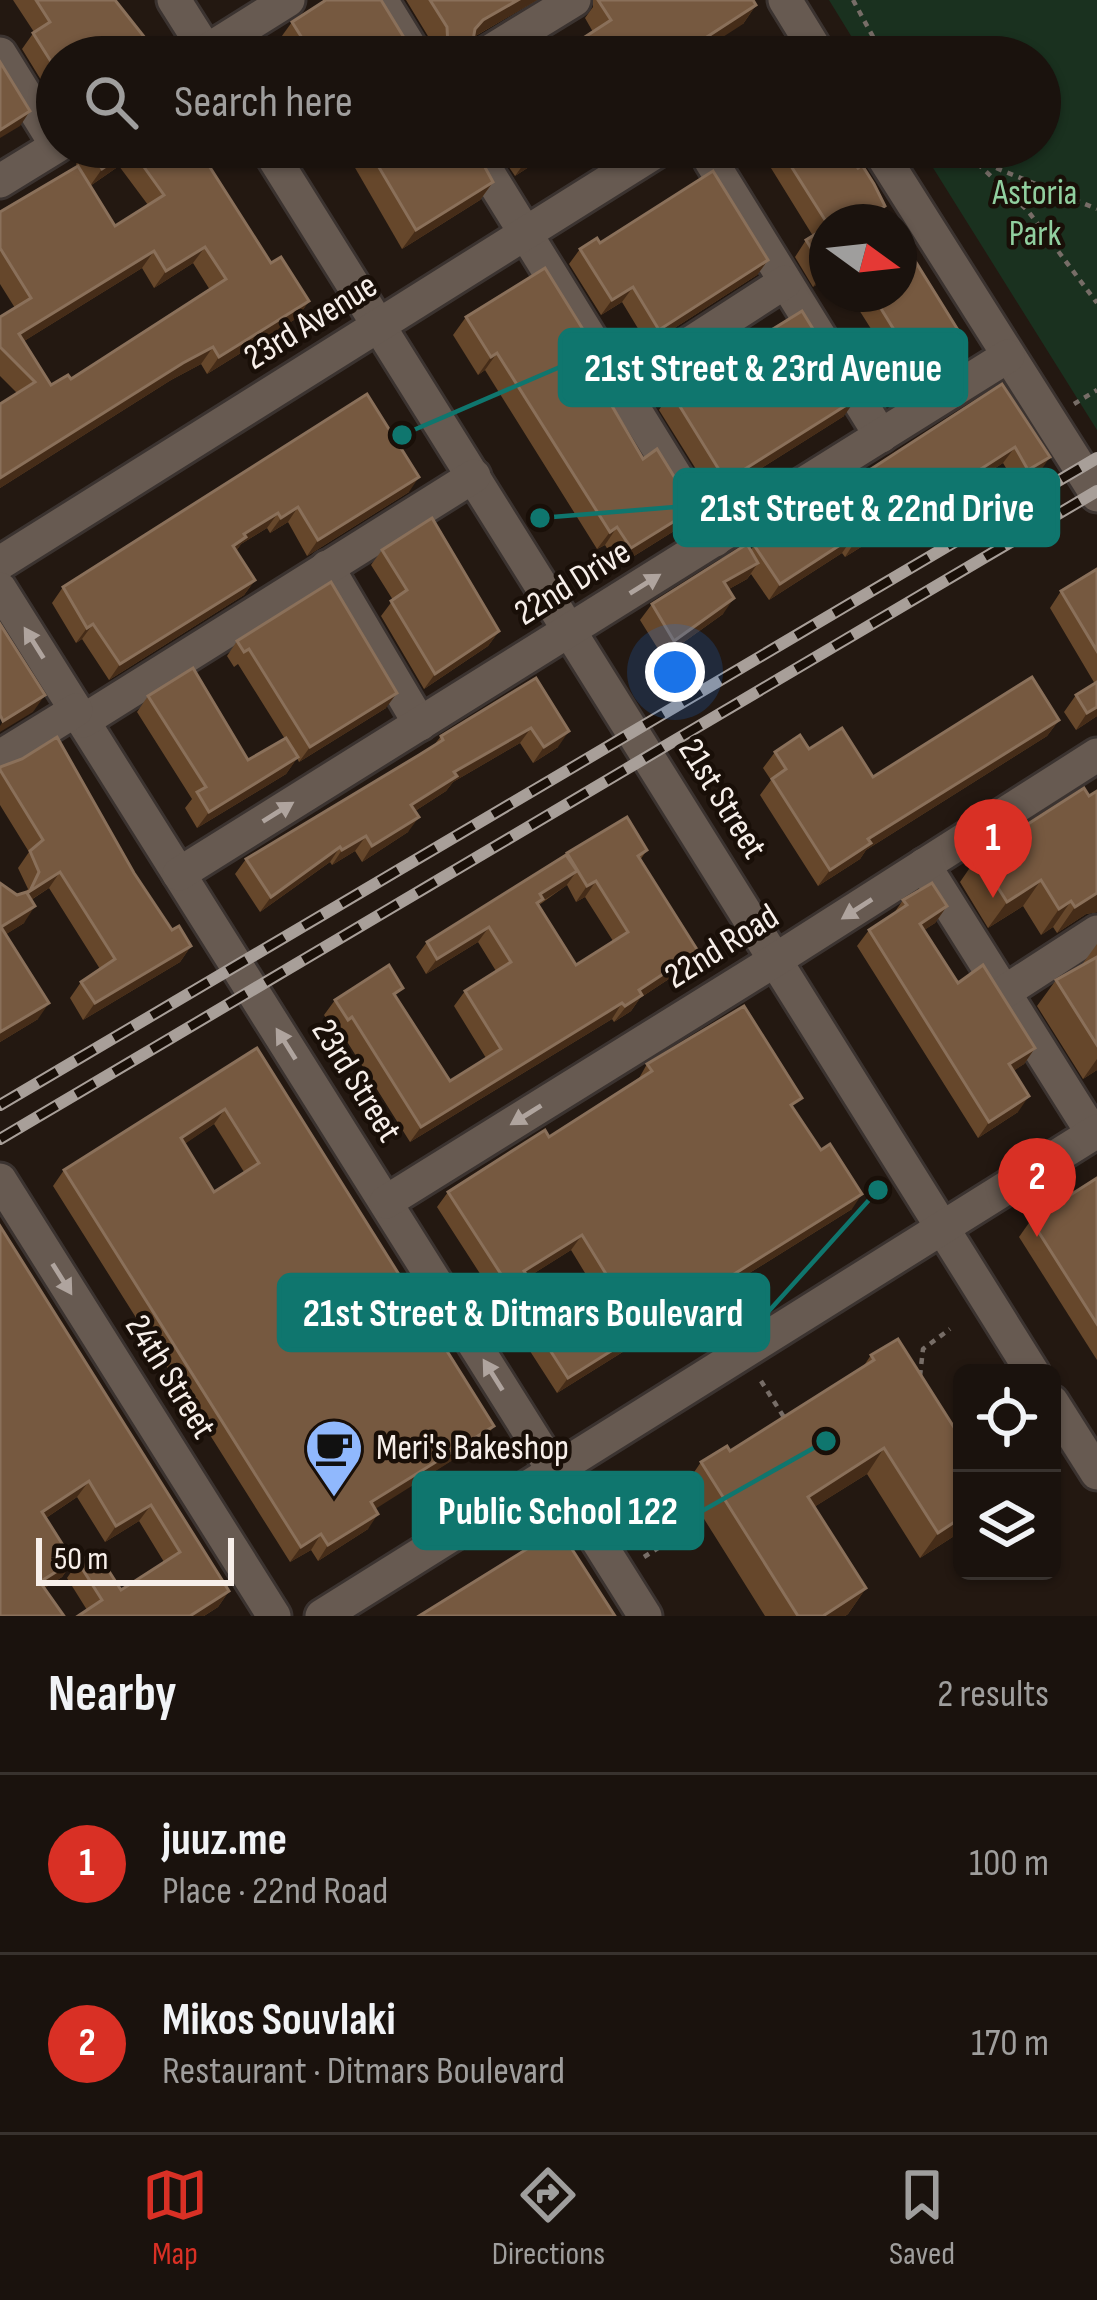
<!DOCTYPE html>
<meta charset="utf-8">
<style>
body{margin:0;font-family:"Sofia Sans Condensed",sans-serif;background:#27201b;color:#f1f3f6}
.controls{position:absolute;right:36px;bottom:36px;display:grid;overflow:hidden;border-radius:18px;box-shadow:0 3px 9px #0004}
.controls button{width:108px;height:108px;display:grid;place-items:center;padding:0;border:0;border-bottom:3px solid #38322e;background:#1a120d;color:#f1f3f6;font:60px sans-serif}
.compass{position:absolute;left:809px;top:204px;width:108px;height:108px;border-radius:50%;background:#1a120d;box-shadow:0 3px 9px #0004;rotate:105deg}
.scale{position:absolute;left:36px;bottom:30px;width:198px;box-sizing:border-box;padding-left:12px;border:6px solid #f7efea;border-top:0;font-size:33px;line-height:42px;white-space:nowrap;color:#f7efea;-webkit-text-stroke:9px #190f08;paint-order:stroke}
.you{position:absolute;left:675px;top:672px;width:42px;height:42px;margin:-30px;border:9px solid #fff;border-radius:50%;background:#1a73e8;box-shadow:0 0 0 18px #1a73e833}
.badge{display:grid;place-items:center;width:78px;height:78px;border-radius:50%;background:#d93025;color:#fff;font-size:39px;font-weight:700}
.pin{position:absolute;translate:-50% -99px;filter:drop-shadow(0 3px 6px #0008)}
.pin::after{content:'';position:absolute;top:63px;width:42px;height:36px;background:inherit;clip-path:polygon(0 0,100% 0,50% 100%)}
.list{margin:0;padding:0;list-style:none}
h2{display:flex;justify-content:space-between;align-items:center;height:156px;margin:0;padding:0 48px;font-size:51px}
h2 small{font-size:39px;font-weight:400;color:#9f9e9d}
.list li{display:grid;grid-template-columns:78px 1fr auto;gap:36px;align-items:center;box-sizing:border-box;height:180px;padding:0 48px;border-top:3px solid #38322e}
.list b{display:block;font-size:45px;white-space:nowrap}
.list p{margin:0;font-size:39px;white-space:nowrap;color:#9f9e9d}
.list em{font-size:39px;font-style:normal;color:#9f9e9d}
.icon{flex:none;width:66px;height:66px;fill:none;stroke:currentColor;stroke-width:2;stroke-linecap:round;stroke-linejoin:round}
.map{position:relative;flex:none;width:1097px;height:1616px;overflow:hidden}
.search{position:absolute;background:#1a120d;box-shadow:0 3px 9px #0004;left:36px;right:36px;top:36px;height:132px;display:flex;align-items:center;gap:30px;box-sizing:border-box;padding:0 42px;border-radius:66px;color:#9f9e9d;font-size:45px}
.sheet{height:516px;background:#1a120d}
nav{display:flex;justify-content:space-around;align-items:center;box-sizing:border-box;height:168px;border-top:3px solid #38322e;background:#1a120d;font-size:33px;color:#9f9e9d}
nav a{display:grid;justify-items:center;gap:6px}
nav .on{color:#d93025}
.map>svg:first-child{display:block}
.park{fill:#1a311f}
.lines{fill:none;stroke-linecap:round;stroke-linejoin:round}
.minor-casing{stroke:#3b3330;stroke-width:39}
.path{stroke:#776d67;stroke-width:4.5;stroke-dasharray:6 6;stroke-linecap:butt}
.minor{stroke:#675a51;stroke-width:33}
.rail-casing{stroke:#a89f99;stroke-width:12}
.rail{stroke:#190f08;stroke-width:8;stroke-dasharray:22;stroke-linecap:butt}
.wall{fill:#66472b;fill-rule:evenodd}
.shaded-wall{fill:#452c18}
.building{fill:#765940;stroke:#8a705a;stroke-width:3;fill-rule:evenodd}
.oneway{fill:#afa49e}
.labels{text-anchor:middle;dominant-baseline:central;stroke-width:9;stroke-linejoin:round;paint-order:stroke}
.park-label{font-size:36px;fill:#91cf9f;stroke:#190f08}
.street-label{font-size:36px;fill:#f7efea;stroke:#190f08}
.poi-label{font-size:36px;fill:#f7efea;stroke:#190f08;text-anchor:start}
.leader{fill:none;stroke:#0f766e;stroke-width:4.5}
.callout-dot{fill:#0f766e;stroke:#190f08;stroke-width:4.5}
.callout{fill:#0f766e;stroke:#0f766e;stroke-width:4.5}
.callout-label{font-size:39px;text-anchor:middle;font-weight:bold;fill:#fff}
</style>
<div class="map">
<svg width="1097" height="1616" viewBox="0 0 1097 1616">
<rect width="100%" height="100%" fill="#231811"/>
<path class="park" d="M829,0H1097V430L920,147H1040V57H864Z"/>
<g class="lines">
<g class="minor-casing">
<g id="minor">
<path d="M174,0L210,57"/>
<path d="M381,0L416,57"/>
<path d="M785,0L820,57"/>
<path d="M0,54L57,146L0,181"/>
<path d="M197,57L288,0"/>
<path d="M481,57L574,0"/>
<path d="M267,147L1033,1373"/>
<path d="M472,147L715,540"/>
<path d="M877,147L1097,495"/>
<path d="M711,161L881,436"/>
<path d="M621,388L785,282"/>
<path d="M0,563L663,147"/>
<path d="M327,567L420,724"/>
<path d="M0,589L645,1616"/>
<path d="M83,721L474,476"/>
<path d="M0,757L76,710"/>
<path d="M924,865L1093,1134"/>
<path d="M179,874L1008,356"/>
<path d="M1003,993L1097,932"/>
<path d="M0,1180L274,1616"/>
<path d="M386,1202L777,959L1097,755"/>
<path d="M1052,1402L1097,1473"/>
<path d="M322,1616L1097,1131"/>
</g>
</g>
<g class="path">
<path d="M853,0L884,57"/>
<path d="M868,57L877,48"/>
<path d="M960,147L1028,211L1097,303"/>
<path d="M974,159L1097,209"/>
<path d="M1074,404L1097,390"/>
<path d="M920,1376L923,1349L950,1329"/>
<path d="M761,1381L787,1422"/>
<path d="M644,1557L703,1519"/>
</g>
<use href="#minor" class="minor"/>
<g class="rail-casing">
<g id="rail">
<path d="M0,1105L1097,458"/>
<path d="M0,1139L1097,491"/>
</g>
</g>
<use href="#rail" class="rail"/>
</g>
<g class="wall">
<path d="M13,0H115L149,43L140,57H57V106L22,49L34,32Z"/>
<path d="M406,0H537L474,37L477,50L434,57V46Z"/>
<path d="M593,0H753L756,5L743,24L593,32L585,18L593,7Z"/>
<path d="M292,22L411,49L420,57H290L279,40Z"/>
<path d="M88,147H197L271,263L309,301L297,318L207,374L201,364L171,380L0,488V404L17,393L0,376V317L15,308L0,284V212L77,166L76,164ZM119,166L148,205L115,226L90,186ZM193,263L210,290L71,379L51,385L24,341L142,268L154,288Z"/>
<path d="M343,147H474L493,182L480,200L402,249Z"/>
<path d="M495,147H553L537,157L532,165L515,176Z"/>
<path d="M764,147H844L883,209L827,222V278L813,287L795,257L806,240L813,236L761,152Z"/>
<path d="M600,243L768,260L757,275L648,345L622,302L601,315L569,264L580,249Z"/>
<path d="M849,294H899L946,347L878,391L866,372L878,355L885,351Z"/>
<path d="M466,317L643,459L694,509L682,526L618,566L605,545L597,549L485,370L478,375L453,335Z"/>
<path d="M1002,384L1039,473L1017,486L1003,463L888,537L885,532L845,557L842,553L769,600L751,574L747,579L729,589L723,614L663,657L640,620L652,604L751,550L754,545Z"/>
<path d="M671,392L844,416L714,498L659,410Z"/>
<path d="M367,394L409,492L307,556L288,522L270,533L267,528L241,544L236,551L255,580L244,595L109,680L82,639L76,643L52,603L63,587Z"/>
<path d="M382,550L499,631L488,646L424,689L381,616L393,600L371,565Z"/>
<path d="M1097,569V716L1076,730L1064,712L1076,695L1095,684L1050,608L1061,591Z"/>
<path d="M237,641L386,708L299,762L297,758L286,774L197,828L185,808L192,799L137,712L148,696L248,760L285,739L238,664L234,667L227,656Z"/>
<path d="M536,678L558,747L533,763L520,743L453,782L446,791L415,811L408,832L362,862L355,851L332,865L330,862L260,912L235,874L246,859L434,745L441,736Z"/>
<path d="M1059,720L1047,736L866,850L860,859L818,886L760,795L771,780L763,768L775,752L809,749L873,777Z"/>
<path d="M0,767L134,873L172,930L191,946L180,962L83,1020L70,998L81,982L100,969L49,888L31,900L24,923L6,934L38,1019L0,1042V883L17,895L26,892L28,889L18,868L29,852L0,805Z"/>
<path d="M1097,791V912L1086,914L1057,933L1053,927L1041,935L1023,906L988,928L960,882L978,856Z"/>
<path d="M627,817L647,850L640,860L698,951L687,967L640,998L631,1011L614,1022L612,1019L410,1142L341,1032L337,1035L324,1015L335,1000L396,998L450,1081L486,1058L454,1006L465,991L496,971L478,942L426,974L416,957L427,942ZM567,885L576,902L585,897L613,941L576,965L539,905Z"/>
<path d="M903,900L947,906L935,923L924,930L958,983L1035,1048L1024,1064L1013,1071L1018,1112L978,1138L857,946L869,930L894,913Z"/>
<path d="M1097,944V1070L1083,1079L1037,1006L1056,980L1081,966Z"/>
<path d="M257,1048L494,1426L483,1441L375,1508L368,1529L318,1561L311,1550L290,1562L53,1186L64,1170ZM214,1124L244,1172L214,1192L184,1144Z"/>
<path d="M647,1064L794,1109L852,1209L557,1393L437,1207L448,1192L549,1137L638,1080ZM571,1250L596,1291L554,1317L528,1277Z"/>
<path d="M1097,1178V1360L1019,1237L1031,1220Z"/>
<path d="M0,1226L229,1591L218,1607L204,1616H78L87,1610L67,1578L78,1562L121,1590L164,1562L139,1521L105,1542L77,1497L46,1518L73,1561L62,1577L0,1616Z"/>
<path d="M871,1355L962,1440V1531L920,1558L867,1474L814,1507L866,1588L848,1614L845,1616H765L684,1487L701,1462L730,1451L863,1367Z"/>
</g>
<g class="shaded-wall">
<path d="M518,0H537L470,39L462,48L483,20Z"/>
<path d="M756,5L743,24L692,57H676Z"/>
<path d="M149,43L140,57H128Z"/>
<path d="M30,111L20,126L0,138V130Z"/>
<path d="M540,147H553L537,157L532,165L515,176L528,158Z"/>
<path d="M131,149L119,166L90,186L102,169Z"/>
<path d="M493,182L480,200L402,249L416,230Z"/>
<path d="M205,247L193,263L154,288L166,271Z"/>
<path d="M154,251L142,268L8,351L19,334Z"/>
<path d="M768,260L757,275L648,345L659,330Z"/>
<path d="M827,269V278L813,287L825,270Z"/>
<path d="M633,287L622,302L601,315L612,300Z"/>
<path d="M309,301L297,318L207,374L219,357Z"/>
<path d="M958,330L946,347L878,391L890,375Z"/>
<path d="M213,347L201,364L171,380L0,488V478L183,363Z"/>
<path d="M497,353L485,370L478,375L491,357Z"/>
<path d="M856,399L844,416L714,498L726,481Z"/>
<path d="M1015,447L1003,463L888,537L900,521Z"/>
<path d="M1050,457L1039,473L1017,486L1028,470Z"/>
<path d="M419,477L409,492L307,556L318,540Z"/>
<path d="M298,507L288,522L270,533L281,518Z"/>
<path d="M694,509L682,526L618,566L631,548Z"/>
<path d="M278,513L267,528L241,544L235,553L222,562L244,534Z"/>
<path d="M896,515L885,532L845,557L856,540Z"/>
<path d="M617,527L605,545L597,549L610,532Z"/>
<path d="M854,536L842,553L769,600L780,584Z"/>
<path d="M758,563L747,579L713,598L724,582Z"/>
<path d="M255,580L244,595L109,680L120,664Z"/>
<path d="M734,598L723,614L663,657L674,641Z"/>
<path d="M93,624L82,639L76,643L87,628Z"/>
<path d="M499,631L488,646L424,689L435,674Z"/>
<path d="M397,693L386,708L299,762L310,747Z"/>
<path d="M45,695L33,712L0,732V726L3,721Z"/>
<path d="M1097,707V716L1076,730L1087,713Z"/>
<path d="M1059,720L1047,736L866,850L860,859L818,886L830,870L868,839Z"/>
<path d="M531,728L520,743L453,782L446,791L401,820L411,805L454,772Z"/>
<path d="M569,731L558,747L533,763L544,747Z"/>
<path d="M298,757L286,774L197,828L209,812Z"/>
<path d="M419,817L408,832L362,862L372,846Z"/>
<path d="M366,836L355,851L332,865L342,850Z"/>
<path d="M340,847L330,862L260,912L271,897Z"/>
<path d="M577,871L566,886L541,902L532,915L540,894Z"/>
<path d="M60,872L49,888L15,910L27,893Z"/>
<path d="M1041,880L1023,906L988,928L1007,902Z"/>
<path d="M596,881L585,897L576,902L587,886Z"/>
<path d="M1097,893V912L1086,914L1057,933L1075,907Z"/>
<path d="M1071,901L1053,927L1041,935L1059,909Z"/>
<path d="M35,906L24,923L0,938L1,927Z"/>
<path d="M947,906L935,923L909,940L920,924Z"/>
<path d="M489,927L478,942L426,974L437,959Z"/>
<path d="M191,946L180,962L83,1020L95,1003Z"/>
<path d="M698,951L687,967L640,998L631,1011L614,1022L639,990Z"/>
<path d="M49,1003L38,1019L0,1042V1032Z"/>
<path d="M622,1003L612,1019L410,1142L421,1127Z"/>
<path d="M1035,1048L1024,1064L998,1081L1009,1064Z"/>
<path d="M1097,1059V1070L1083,1079Z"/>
<path d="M1029,1096L1018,1112L978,1138L989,1122Z"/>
<path d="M225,1109L214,1124L170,1154L181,1138Z"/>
<path d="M862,1194L852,1209L557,1393L568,1378Z"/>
<path d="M582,1235L571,1250L514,1286L524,1271Z"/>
<path d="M494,1426L483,1441L361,1518L371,1502Z"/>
<path d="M884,1448L867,1474L790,1522L808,1497Z"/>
<path d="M89,1481L77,1497L31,1528L42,1512Z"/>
<path d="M151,1505L139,1521L105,1542L116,1526Z"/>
<path d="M378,1514L368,1529L318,1561L328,1545Z"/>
<path d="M962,1517V1531L920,1558L938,1533Z"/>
<path d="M321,1534L311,1550L290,1562L301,1547Z"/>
<path d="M73,1561L62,1577L29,1598L40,1582Z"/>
<path d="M866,1588L848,1614L845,1616H823Z"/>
<path d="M229,1591L218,1607L204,1616H190Z"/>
</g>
<g class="building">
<path d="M36,0H115L149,43L128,57H57V71L33,33L50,22Z"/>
<path d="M326,0H381L411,49L420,57H314L292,22Z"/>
<path d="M430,0H518L483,20L475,29L473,40L477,50L490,57H425H439L448,47L447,27Z"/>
<path d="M598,0H753L756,5L676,57H554L611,20Z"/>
<path d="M533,39L544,57H498Z"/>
<path d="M0,62L30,111L0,130Z"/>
<path d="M88,147H197L271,263L281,257L309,301L219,357L213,347L183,363L0,478V404L35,382L0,347V317L31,298L0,248V212L78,166L115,226L164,195L131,149L102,169ZM205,247L226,279L71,379L68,375L51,385L19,334L154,251L166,271Z"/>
<path d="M367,147H474L493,182L416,230Z"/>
<path d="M521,147H544L528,158Z"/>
<path d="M779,147H844L858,168L862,165L874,184L885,206L882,208L891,222L827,223Z"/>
<path d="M713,171L768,260L659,330L633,287L612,300L580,249L597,238L600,243Z"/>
<path d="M827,227V269L825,270L806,240Z"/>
<path d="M899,235L958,330L890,375L878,355L901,341L872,294H899Z"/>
<path d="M545,268L618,386L605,394L643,459L657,449L694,509L631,548L617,527L610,532L497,353L491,357L466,317Z"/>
<path d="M802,311L856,399L726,481L671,392Z"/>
<path d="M1002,384L1050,457L1028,470L1015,447L900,521L896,515L856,540L854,536L780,584L754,545Z"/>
<path d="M367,394L419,477L318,540L298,507L281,518L278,513L244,534L246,537L233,546L255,580L120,664L93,624L87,628L63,587Z"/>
<path d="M432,518L499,631L435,674L391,601L407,590L382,550Z"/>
<path d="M747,544L758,563L724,582L734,598L674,641L652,604Z"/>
<path d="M1097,569V651L1061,591Z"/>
<path d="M331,582L397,693L310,747L249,649L244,652L237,641Z"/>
<path d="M0,624L45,695L3,721L0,715Z"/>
<path d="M193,668L248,760L286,738L298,757L209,812L197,792L206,787L148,696Z"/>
<path d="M1032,677L1059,720L868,839L871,843L830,870L772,779L786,769L775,752L800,735L809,749L842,728L873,777Z"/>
<path d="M536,678L569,731L544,747L531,728L454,772L457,776L411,805L419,817L372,846L366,836L342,850L340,847L271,897L246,859L419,755L443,740L441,736Z"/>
<path d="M1097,682V707L1087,713L1076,695Z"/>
<path d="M57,737L134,873L172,930L179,926L191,946L95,1003L81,982L115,959L60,872L27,893L35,906L1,927L49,1003L0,1032V883L17,895L30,891L39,872L30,851L43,840L0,770V767L22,759Z"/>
<path d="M1084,788L1089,796L1097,791V893L1075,907L1071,901L1059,909L1041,880L1007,902L978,856Z"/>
<path d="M627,817L647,850L638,856L698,951L639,990L642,995L625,1006L622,1003L421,1127L352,1017L348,1020L335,1000L389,965L403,988L394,994L450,1081L501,1049L465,991L511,962L489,927L437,959L427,942L566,855L577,871L540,894L543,899L537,903L576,965L628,932L596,881L587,886L567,853Z"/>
<path d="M932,883L947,906L920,924L958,983L983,965L1035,1048L1009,1064L1029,1096L989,1122L869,930L907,905L903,900Z"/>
<path d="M1097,957V1045L1056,980Z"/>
<path d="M744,1006L802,1098L791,1105L821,1150L830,1144L862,1194L568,1378L448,1192L545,1130L549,1137L652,1071L647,1064ZM582,1235L611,1282L554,1317L524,1271Z"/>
<path d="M257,1048L494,1426L371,1502L378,1514L328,1545L321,1534L301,1547L64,1170ZM225,1109L259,1163L214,1192L181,1138Z"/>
<path d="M1097,1178V1324L1031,1220Z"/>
<path d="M0,1226L229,1591L190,1616H78L102,1600L78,1562L96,1551L121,1590L180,1552L151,1505L116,1526L89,1481L42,1512L73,1561L40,1582L64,1616H0Z"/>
<path d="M898,1339L962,1440V1517L938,1533L884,1448L808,1497L866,1588L823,1616H798L701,1462L727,1446L730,1451L874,1360L871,1355Z"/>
<path d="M559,1529L615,1616H419Z"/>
</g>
<defs><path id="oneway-solid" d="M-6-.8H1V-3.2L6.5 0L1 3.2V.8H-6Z" transform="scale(3)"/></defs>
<g class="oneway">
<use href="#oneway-solid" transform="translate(645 584) rotate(-32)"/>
<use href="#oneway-solid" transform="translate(34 643) rotate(-122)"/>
<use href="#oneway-solid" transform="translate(278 812) rotate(-32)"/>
<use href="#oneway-solid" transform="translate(857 909) rotate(147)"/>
<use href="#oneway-solid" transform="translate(286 1044) rotate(-122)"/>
<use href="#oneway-solid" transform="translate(526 1115) rotate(148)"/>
<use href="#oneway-solid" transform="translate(62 1279) rotate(58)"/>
<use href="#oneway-solid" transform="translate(493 1375) rotate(-122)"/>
</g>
<defs>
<g id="cafe-pin" transform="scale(3)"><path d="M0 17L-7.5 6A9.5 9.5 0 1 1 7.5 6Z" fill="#90b8fd" stroke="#190f08"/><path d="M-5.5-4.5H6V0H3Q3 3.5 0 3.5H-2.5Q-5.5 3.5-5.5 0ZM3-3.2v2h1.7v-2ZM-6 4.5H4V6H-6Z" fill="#111"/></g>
</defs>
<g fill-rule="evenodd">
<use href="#cafe-pin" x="334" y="1448"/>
</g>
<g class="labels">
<g class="park-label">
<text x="1035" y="193">Astoria<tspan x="1035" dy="41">Park</tspan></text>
</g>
<g class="street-label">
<text transform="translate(311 322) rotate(-32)">23rd Avenue</text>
<text transform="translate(573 583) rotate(-32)">22nd Drive</text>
<text transform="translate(722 799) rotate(58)">21st Street</text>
<text transform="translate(722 947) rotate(-32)">22nd Road</text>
<text transform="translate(356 1081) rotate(58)">23rd Street</text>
<text transform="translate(170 1377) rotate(58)">24th Street</text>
</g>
<g class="poi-label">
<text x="376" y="1448">Meri's Bakeshop</text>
</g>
</g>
<path class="leader" d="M402 435L560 367M540 518L675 507M878 1190L768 1312M826 1441L702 1511"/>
<g class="callout-dot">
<circle cx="402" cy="435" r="12"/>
<circle cx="540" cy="518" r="12"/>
<circle cx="878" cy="1190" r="12"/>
<circle cx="826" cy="1441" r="12"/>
</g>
<g class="callout">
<rect x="560" y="330" width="406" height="75" rx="12"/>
<rect x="675" y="470" width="383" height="75" rx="12"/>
<rect x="279" y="1275" width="489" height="75" rx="12"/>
<rect x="414" y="1473" width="288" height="75" rx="12"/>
</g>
<g class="callout-label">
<text x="763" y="381">21st Street &amp; 23rd Avenue</text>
<text x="867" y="521">21st Street &amp; 22nd Drive</text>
<text x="523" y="1326">21st Street &amp; Ditmars Boulevard</text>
<text x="558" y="1524">Public School 122</text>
</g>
</svg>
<div class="controls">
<button><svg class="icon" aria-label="locate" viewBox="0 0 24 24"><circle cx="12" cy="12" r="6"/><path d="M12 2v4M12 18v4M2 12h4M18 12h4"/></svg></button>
<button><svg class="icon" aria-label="layers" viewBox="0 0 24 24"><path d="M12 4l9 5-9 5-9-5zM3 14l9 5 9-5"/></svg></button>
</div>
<svg class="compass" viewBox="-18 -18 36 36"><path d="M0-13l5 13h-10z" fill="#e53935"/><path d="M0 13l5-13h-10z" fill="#9f9e9d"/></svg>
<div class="scale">50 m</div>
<div class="you"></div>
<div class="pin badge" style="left:993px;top:898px">1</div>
<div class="pin badge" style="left:1037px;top:1237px">2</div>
<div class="search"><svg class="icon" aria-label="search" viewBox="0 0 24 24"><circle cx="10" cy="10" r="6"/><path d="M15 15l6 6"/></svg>Search here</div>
</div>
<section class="sheet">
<h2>Nearby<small>2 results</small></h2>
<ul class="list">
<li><span class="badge">1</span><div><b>juuz.me</b><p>Place · 22nd Road</p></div><em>100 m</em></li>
<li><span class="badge">2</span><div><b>Mikos Souvlaki</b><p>Restaurant · Ditmars Boulevard</p></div><em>170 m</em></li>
</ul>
</section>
<nav>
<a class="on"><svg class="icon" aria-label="map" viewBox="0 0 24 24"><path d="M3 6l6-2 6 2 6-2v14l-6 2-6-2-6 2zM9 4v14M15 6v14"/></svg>Map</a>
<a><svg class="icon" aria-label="directions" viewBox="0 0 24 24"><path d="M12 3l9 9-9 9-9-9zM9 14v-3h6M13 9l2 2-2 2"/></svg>Directions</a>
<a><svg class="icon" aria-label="saved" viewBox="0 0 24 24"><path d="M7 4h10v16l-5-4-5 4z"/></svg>Saved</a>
</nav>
